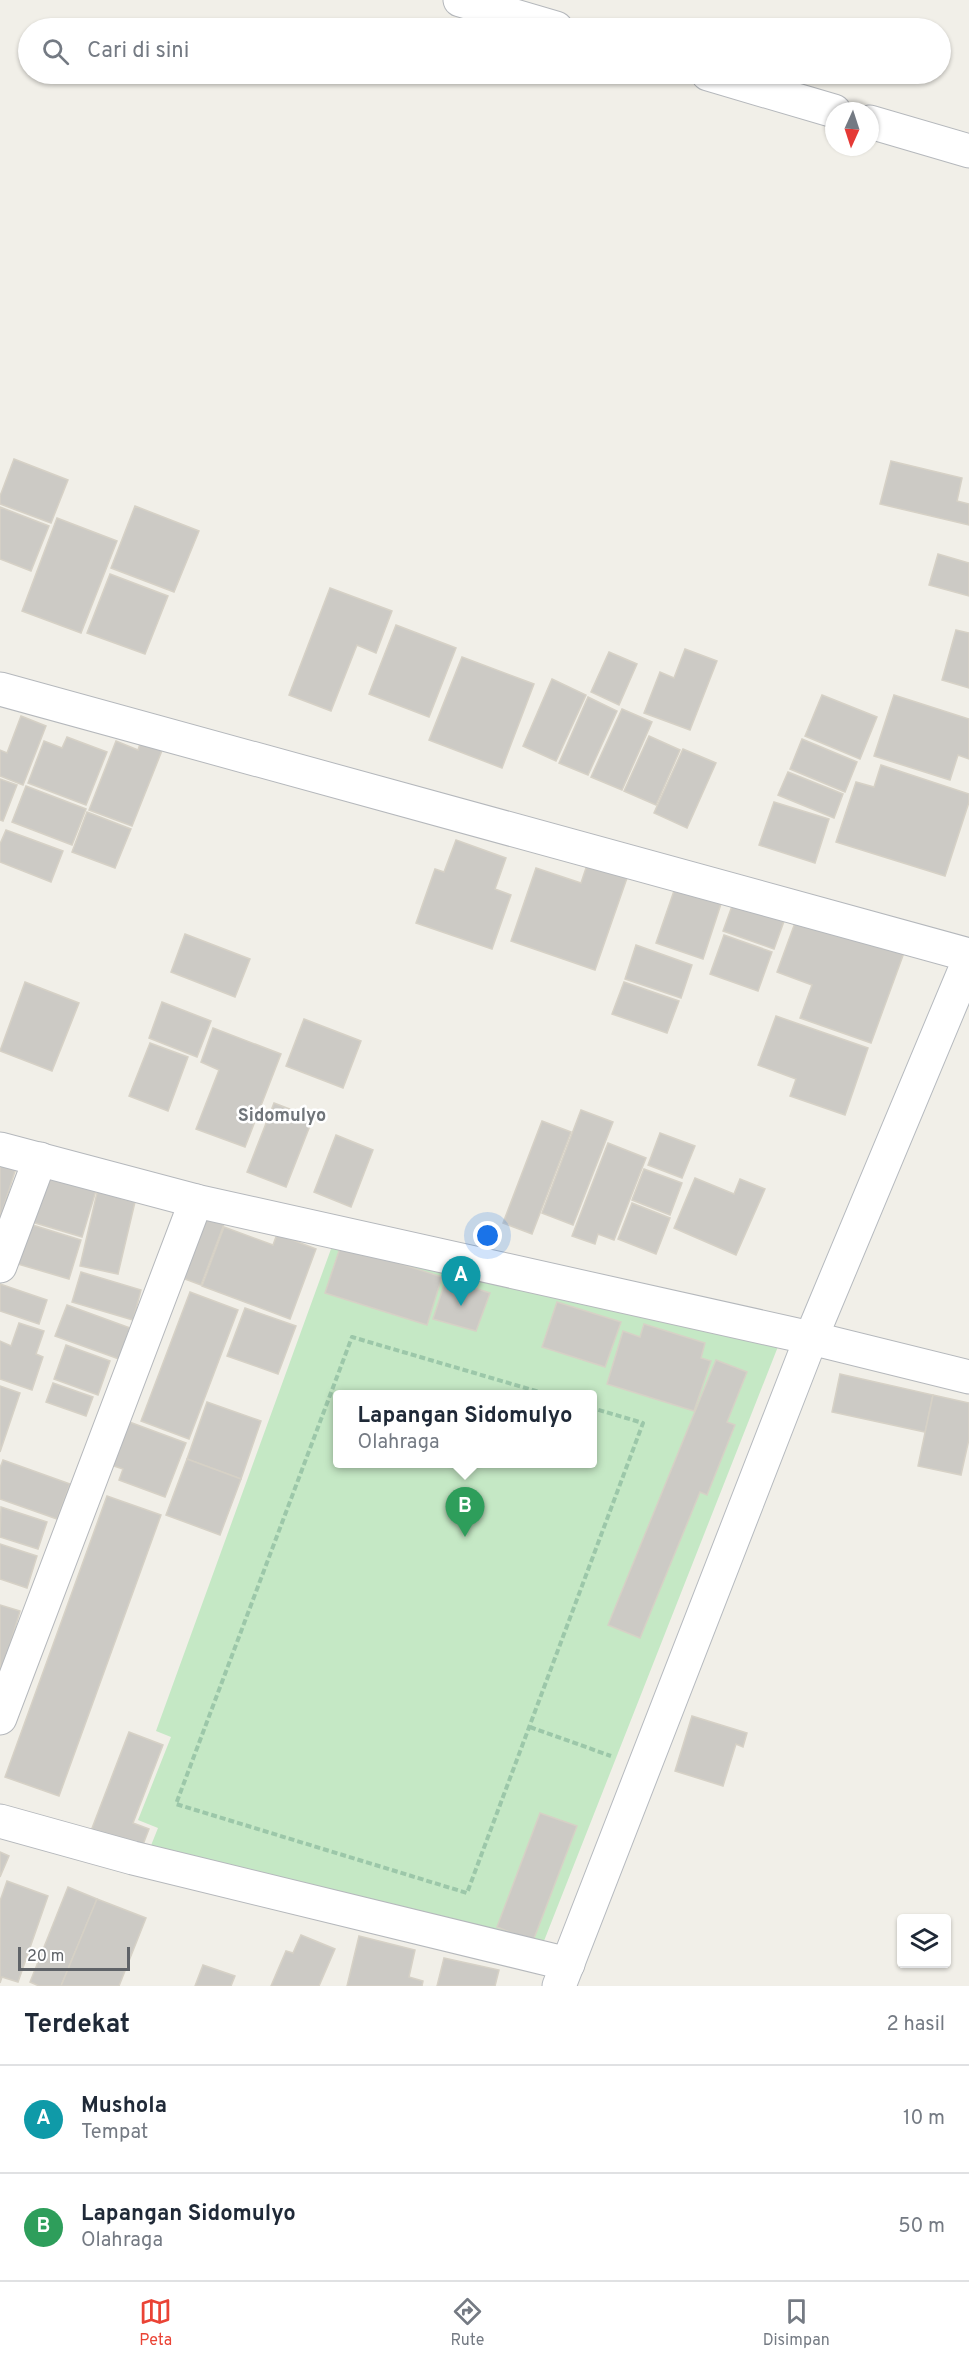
<!DOCTYPE html>
<html lang="id">
<style>
body{margin:0;font-family:Overpass,sans-serif;background:#f2f2f3;color:#1f2937}
.controls{position:absolute;right:18px;bottom:18px;display:grid;overflow:hidden;border-radius:6px;box-shadow:0 2px 4px #0004}
.controls button{width:54px;height:54px;display:grid;place-items:center;padding:0;border:0;border-bottom:2px solid #e0e1e3;background:#fff;color:#1f2937;font:30px sans-serif}
.compass{position:absolute;left:825px;top:102px;width:54px;height:54px;border-radius:50%;background:#fff;box-shadow:0 2px 4px #0004;rotate:183deg}
.scale{position:absolute;left:18px;bottom:15px;width:112px;box-sizing:border-box;padding-left:6px;border:3px solid #5f6368;border-top:0;font-size:16px;line-height:21px;white-space:nowrap;color:#5f6368;-webkit-text-stroke:4px #fff;paint-order:stroke}
.you{position:absolute;left:488px;top:1236px;width:21px;height:21px;margin:-15px;border:4px solid #fff;border-radius:50%;background:#1a73e8;box-shadow:0 0 0 9px #1a73e833}
.badge{display:grid;place-items:center;width:39px;height:39px;border-radius:50%;background:#ea4335;color:#fff;font-size:20px;font-weight:700}
.pin{position:absolute;translate:-50% -50px;filter:drop-shadow(0 2px 3px #0008)}
.pin::after{content:'';position:absolute;top:32px;width:21px;height:18px;background:inherit;clip-path:polygon(0 0,100% 0,50% 100%)}
.popup{position:absolute;left:333px;top:1390px;width:264px;height:78px;box-sizing:border-box;display:grid;place-content:center;border-radius:6px;background:#fff;filter:drop-shadow(0 2px 4px #0005);font-size:20px;white-space:nowrap;color:#747a83}
.popup b{font-size:22px;color:#1f2937}
.popup::after{content:'';position:absolute;left:50%;top:100%;margin-left:-12px;border:12px solid transparent;border-top-color:#fff}
.list{margin:0;padding:0;list-style:none}
h2{display:flex;justify-content:space-between;align-items:center;height:78px;margin:0;padding:0 24px;font-size:26px}
h2 small{font-size:20px;font-weight:400;color:#747a83}
.list li{display:grid;grid-template-columns:39px 1fr auto;gap:18px;align-items:center;box-sizing:border-box;height:108px;padding:0 24px;border-top:2px solid #e0e1e3}
.list b{display:block;font-size:22px;white-space:nowrap}
.list p{margin:0;font-size:20px;white-space:nowrap;color:#747a83}
.list em{font-size:20px;font-style:normal;color:#747a83}
.icon{flex:none;width:33px;height:33px;fill:none;stroke:currentColor;stroke-width:2;stroke-linecap:round;stroke-linejoin:round}
.map{position:relative;flex:none;width:969px;height:1986px;overflow:hidden}
.search{position:absolute;background:#fff;box-shadow:0 2px 4px #0004;left:18px;right:18px;top:18px;height:66px;display:flex;align-items:center;gap:15px;box-sizing:border-box;padding:0 21px;border-radius:33px;color:#747a83;font-size:22px}
.sheet{height:294px;background:#fff}
nav{display:flex;justify-content:space-around;align-items:center;box-sizing:border-box;height:84px;border-top:2px solid #e0e1e3;background:#fff;font-size:16px;color:#747a83}
nav a{display:grid;justify-items:center;gap:3px}
nav .on{color:#ea4335}
.map>svg:first-child{display:block}
.pitch{fill:#c5e8c5;fill-rule:evenodd}
.building{fill:#cccac5;stroke:#d6d1c6;stroke-width:1.5}
.lines{fill:none;stroke-linecap:round;stroke-linejoin:round}
.minor-casing{stroke:#b5b8bc;stroke-width:35}
.secondary-casing{stroke:#b6babf;stroke-width:35}
.path{stroke:#9cc7a9;stroke-width:4;stroke-dasharray:6 3;stroke-linecap:butt}
.minor{stroke:#fff;stroke-width:33}
.secondary{stroke:#fff;stroke-width:33}
.labels{text-anchor:middle;dominant-baseline:central;stroke-width:5;stroke-linejoin:round;paint-order:stroke}
.quarter-label{font-size:18px;font-weight:bold;fill:#70757a;stroke:#fff}
</style>
<div class="map">
<svg width="969" height="1986" viewBox="0 0 969 1986">
<rect width="100%" height="100%" fill="#f1efe8"/>
<path class="pitch" d="M335,1238L779,1344L542,1946L148,1853L158,1828L138,1820L171,1737L156,1731ZM338,1394H592V1464H338Z"/>
<g class="building">
<path d="M14,459L68,480L51,523L0,504V496Z"/>
<path d="M891,461L962,478L957,501L969,504V525L880,504Z"/>
<path d="M135,506L199,531L174,592L111,568Z"/>
<path d="M0,507L49,526L31,571L0,559Z"/>
<path d="M57,518L117,541L81,633L22,611Z"/>
<path d="M938,554L969,563V596L929,585Z"/>
<path d="M110,574L168,596L145,654L87,633Z"/>
<path d="M330,588L392,611L376,653L357,645L331,711L289,695Z"/>
<path d="M396,625L456,648L429,717L369,694Z"/>
<path d="M956,630L969,633V688L942,680Z"/>
<path d="M685,649L717,661L690,730L644,713L660,672L674,678Z"/>
<path d="M609,652L637,664L619,705L591,692Z"/>
<path d="M462,657L534,684L502,768L429,740Z"/>
<path d="M552,679L586,695L556,761L523,746Z"/>
<path d="M822,695L877,717L860,759L805,736Z"/>
<path d="M894,695L969,719V759L958,755L950,780L874,756Z"/>
<path d="M588,697L617,711L588,775L559,763Z"/>
<path d="M622,709L652,722L622,790L591,777Z"/>
<path d="M21,716L46,726L23,785L0,776V750L7,753Z"/>
<path d="M143,735L165,743L132,826L89,810L116,741L138,750Z"/>
<path d="M649,736L680,750L656,805L624,791Z"/>
<path d="M67,737L107,752L86,805L28,783L44,741L62,748Z"/>
<path d="M802,739L857,762L845,792L790,769Z"/>
<path d="M683,749L716,763L687,828L654,813Z"/>
<path d="M881,765L969,794V802L945,876L836,842L856,782L874,787Z"/>
<path d="M788,772L843,794L834,818L778,795Z"/>
<path d="M0,779L17,785L3,821L0,820Z"/>
<path d="M26,786L86,809L72,845L12,822Z"/>
<path d="M774,802L829,819L815,863L759,845Z"/>
<path d="M87,812L131,829L115,868L72,852Z"/>
<path d="M6,830L63,851L51,882L0,862V844Z"/>
<path d="M456,840L506,858L495,889L511,895L492,949L416,923L435,869L444,872Z"/>
<path d="M587,865L627,878L595,970L511,941L536,868L581,883Z"/>
<path d="M675,888L721,904L703,959L656,943Z"/>
<path d="M736,895L787,913L774,949L723,931Z"/>
<path d="M799,912L905,950L871,1043L800,1018L812,985L777,972Z"/>
<path d="M185,934L250,959L235,997L171,972Z"/>
<path d="M724,935L772,952L758,991L710,974Z"/>
<path d="M636,945L692,965L681,998L625,979Z"/>
<path d="M25,982L79,1003L52,1071L0,1051Z"/>
<path d="M624,982L679,1001L667,1033L612,1014Z"/>
<path d="M162,1002L211,1021L197,1057L149,1038Z"/>
<path d="M776,1016L868,1048L845,1115L790,1096L796,1079L758,1065Z"/>
<path d="M304,1019L361,1041L343,1088L286,1066Z"/>
<path d="M213,1028L281,1054L245,1147L196,1129L219,1070L201,1062Z"/>
<path d="M150,1043L188,1057L168,1111L129,1096Z"/>
<path d="M274,1103L313,1118L286,1187L247,1172Z"/>
<path d="M581,1110L613,1122L573,1225L542,1213Z"/>
<path d="M542,1121L571,1132L532,1234L503,1223Z"/>
<path d="M660,1133L695,1146L682,1178L648,1165Z"/>
<path d="M336,1135L373,1150L351,1207L314,1192Z"/>
<path d="M608,1143L646,1158L614,1240L598,1234L595,1244L572,1236Z"/>
<path d="M0,1159L17,1165L0,1218Z"/>
<path d="M41,1167L98,1184L82,1237L25,1220Z"/>
<path d="M644,1169L682,1183L670,1215L632,1200Z"/>
<path d="M695,1178L734,1194L740,1179L765,1189L736,1255L674,1228Z"/>
<path d="M100,1180L125,1186L122,1199L135,1202L118,1274L80,1266Z"/>
<path d="M632,1203L670,1218L656,1254L618,1239Z"/>
<path d="M192,1213L224,1224L201,1285L169,1273Z"/>
<path d="M23,1222L81,1240L69,1279L11,1262Z"/>
<path d="M224,1227L273,1245L277,1234L316,1249L290,1319L202,1286Z"/>
<path d="M341,1245L442,1277L427,1325L325,1293Z"/>
<path d="M81,1272L141,1290L133,1320L72,1302Z"/>
<path d="M446,1279L490,1293L476,1331L433,1319Z"/>
<path d="M0,1284L47,1300L39,1324L0,1311Z"/>
<path d="M190,1292L238,1310L189,1439L141,1421Z"/>
<path d="M557,1302L621,1322L605,1367L542,1347Z"/>
<path d="M67,1305L130,1328L119,1359L55,1336Z"/>
<path d="M245,1308L296,1326L278,1374L227,1356Z"/>
<path d="M19,1323L44,1331L36,1354L43,1357L32,1390L0,1379V1341L11,1346Z"/>
<path d="M644,1324L705,1343L701,1358L711,1361L694,1411L607,1384L623,1331L640,1337Z"/>
<path d="M66,1345L110,1361L98,1395L54,1379Z"/>
<path d="M716,1360L747,1372L727,1422L735,1425L707,1495L700,1492L640,1638L608,1625Z"/>
<path d="M840,1374L933,1395L925,1432L832,1412Z"/>
<path d="M53,1383L93,1397L86,1416L46,1402Z"/>
<path d="M0,1386L20,1393L0,1452Z"/>
<path d="M933,1395L969,1403V1439L961,1475L918,1466Z"/>
<path d="M207,1402L261,1421L241,1479L187,1459Z"/>
<path d="M124,1420L186,1443L165,1497L119,1480L123,1469L108,1464Z"/>
<path d="M187,1459L241,1479L220,1535L166,1515Z"/>
<path d="M3,1460L70,1484L57,1519L0,1499V1468Z"/>
<path d="M107,1496L161,1515L59,1796L5,1777Z"/>
<path d="M1,1507L47,1522L38,1549L0,1537Z"/>
<path d="M0,1544L37,1556L27,1588L0,1579Z"/>
<path d="M0,1605L20,1611L2,1672H0Z"/>
<path d="M692,1716L747,1733L743,1747L736,1744L723,1786L675,1771Z"/>
<path d="M129,1732L163,1745L133,1823L149,1829L139,1855L89,1836Z"/>
<path d="M540,1813L577,1826L533,1941L497,1927Z"/>
<path d="M0,1852L9,1856L0,1877Z"/>
<path d="M7,1881L48,1896L18,1982L2,1977L0,1983V1901Z"/>
<path d="M68,1887L97,1899L61,1986H39L30,1982Z"/>
<path d="M97,1899L146,1918L119,1986H61Z"/>
<path d="M301,1935L335,1949L319,1986H271L286,1951L293,1953Z"/>
<path d="M359,1936L415,1950L409,1977L423,1981L422,1986H347Z"/>
<path d="M444,1958L499,1970L495,1986H437Z"/>
<path d="M203,1965L235,1976L231,1986H195Z"/>
</g>
<g class="lines">
<g class="minor-casing">
<g id="minor">
<path d="M460,0L556,28"/>
<path d="M708,74L834,111"/>
<path d="M870,122L969,151"/>
<path d="M0,689L969,955"/>
<path d="M0,1149L196,1201L811,1338L969,1377"/>
<path d="M0,1266L40,1159"/>
<path d="M0,1718L196,1201"/>
<path d="M0,1821L133,1858L568,1964"/>
</g>
</g>
<g class="secondary-casing">
<path id="secondary" d="M559,1986L811,1338L969,960"/>
</g>
<g class="path">
<path d="M546,1394L352,1337L176,1804L467,1893L643,1423L592,1408"/>
<path d="M530,1727L611,1756"/>
</g>
<use href="#minor" class="minor"/>
<use href="#secondary" class="secondary"/>
</g>
<g class="labels">
<g class="quarter-label">
<text x="282" y="1116">Sidomulyo</text>
</g>
</g>
</svg>
<div class="controls">
<button><svg class="icon" aria-label="layers" viewBox="0 0 24 24"><path d="M12 4l9 5-9 5-9-5zM3 14l9 5 9-5"/></svg></button>
</div>
<svg class="compass" viewBox="-18 -18 36 36"><path d="M0-13l5 13h-10z" fill="#e53935"/><path d="M0 13l5-13h-10z" fill="#747a83"/></svg>
<div class="scale">20 m</div>
<div class="you"></div>
<div class="pin badge" style="left:461px;top:1306px;background:#0f9aa8">A</div>
<div class="pin badge" style="left:465px;top:1537px;background:#2e9e5b">B</div>
<div class="popup"><b>Lapangan Sidomulyo</b>Olahraga</div>
<div class="search"><svg class="icon" aria-label="search" viewBox="0 0 24 24"><circle cx="10" cy="10" r="6"/><path d="M15 15l6 6"/></svg>Cari di sini</div>
</div>
<section class="sheet">
<h2>Terdekat<small>2 hasil</small></h2>
<ul class="list">
<li><span class="badge" style="background:#0f9aa8">A</span><div><b>Mushola</b><p>Tempat</p></div><em>10 m</em></li>
<li><span class="badge" style="background:#2e9e5b">B</span><div><b>Lapangan Sidomulyo</b><p>Olahraga</p></div><em>50 m</em></li>
</ul>
</section>
<nav>
<a class="on"><svg class="icon" aria-label="map" viewBox="0 0 24 24"><path d="M3 6l6-2 6 2 6-2v14l-6 2-6-2-6 2zM9 4v14M15 6v14"/></svg>Peta</a>
<a><svg class="icon" aria-label="directions" viewBox="0 0 24 24"><path d="M12 3l9 9-9 9-9-9zM9 14v-3h6M13 9l2 2-2 2"/></svg>Rute</a>
<a><svg class="icon" aria-label="saved" viewBox="0 0 24 24"><path d="M7 4h10v16l-5-4-5 4z"/></svg>Disimpan</a>
</nav>
